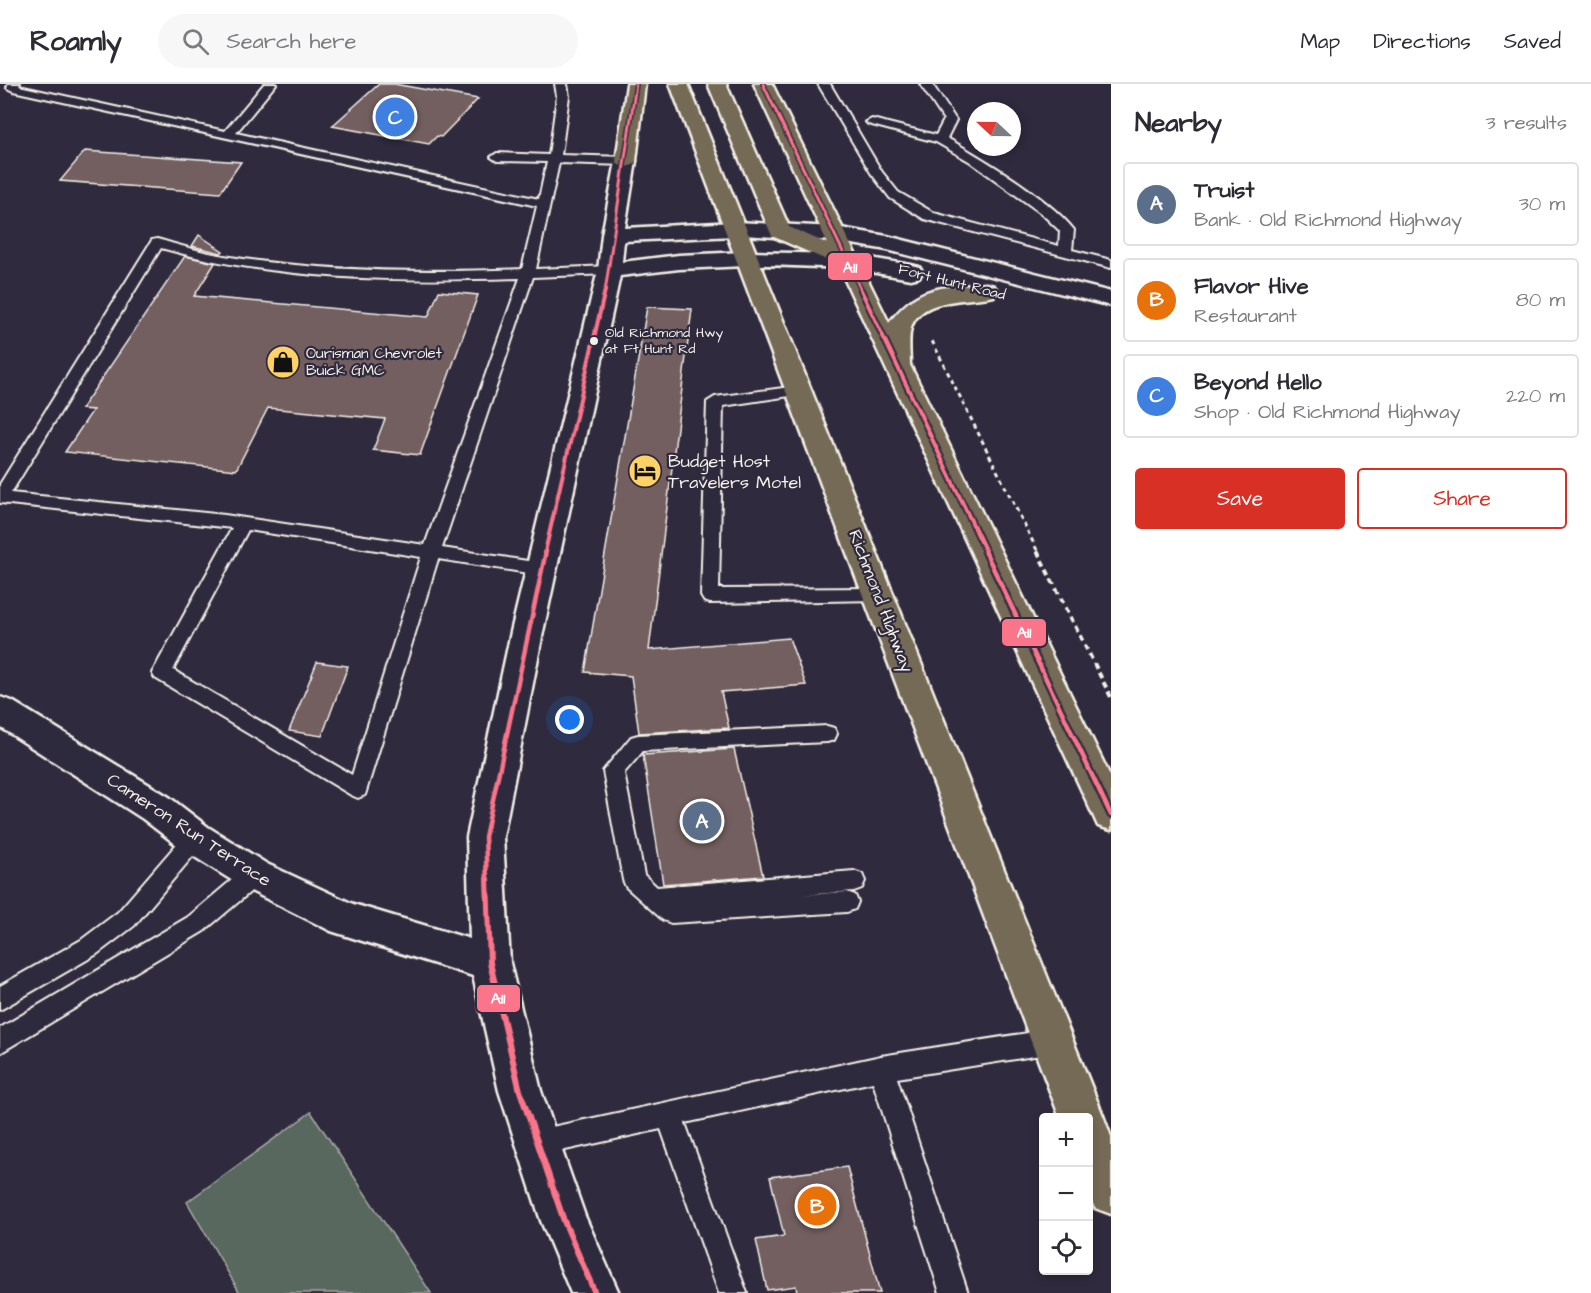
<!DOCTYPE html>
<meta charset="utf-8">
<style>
body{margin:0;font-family:"Architects Daughter",sans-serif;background:#f7f7f7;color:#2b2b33}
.controls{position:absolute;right:18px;bottom:18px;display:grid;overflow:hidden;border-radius:6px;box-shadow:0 3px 9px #0003}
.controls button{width:54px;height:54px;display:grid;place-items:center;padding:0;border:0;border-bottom:2px solid #e1e1e2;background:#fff;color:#2b2b33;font:30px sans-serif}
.compass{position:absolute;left:967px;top:18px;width:54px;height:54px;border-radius:50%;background:#fff;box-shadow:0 3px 9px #0003;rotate:292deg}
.you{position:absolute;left:570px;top:636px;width:21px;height:21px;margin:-15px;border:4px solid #fff;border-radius:50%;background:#1a73e8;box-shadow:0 0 0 9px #1a73e833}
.badge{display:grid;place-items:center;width:39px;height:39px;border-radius:50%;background:#d93025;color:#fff;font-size:20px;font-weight:700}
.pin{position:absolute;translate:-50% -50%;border:3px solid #fff;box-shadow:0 2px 6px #0006}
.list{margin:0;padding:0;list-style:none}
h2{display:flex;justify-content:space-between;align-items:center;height:78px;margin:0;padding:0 24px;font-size:26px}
h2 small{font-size:20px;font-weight:400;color:#7c7c81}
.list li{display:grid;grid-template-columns:39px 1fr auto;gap:18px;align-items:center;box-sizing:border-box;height:84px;margin:0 12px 12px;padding:0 12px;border:2px solid #e1e1e2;border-radius:6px}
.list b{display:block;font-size:22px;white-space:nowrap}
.list p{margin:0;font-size:20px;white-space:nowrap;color:#7c7c81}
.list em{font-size:20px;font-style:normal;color:#7c7c81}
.actions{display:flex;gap:12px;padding:18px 24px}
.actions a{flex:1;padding:14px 0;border:2px solid #d93025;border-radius:6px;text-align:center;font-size:21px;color:#d93025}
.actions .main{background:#d93025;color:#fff}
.icon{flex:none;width:33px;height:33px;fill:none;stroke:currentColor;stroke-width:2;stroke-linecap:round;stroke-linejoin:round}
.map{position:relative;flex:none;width:1111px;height:1209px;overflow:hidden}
header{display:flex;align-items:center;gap:36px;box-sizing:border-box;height:84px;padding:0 30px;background:#fff;border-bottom:2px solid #e1e1e2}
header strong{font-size:28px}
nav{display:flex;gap:33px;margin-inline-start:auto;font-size:21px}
.search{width:420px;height:54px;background:#f7f7f7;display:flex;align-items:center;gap:15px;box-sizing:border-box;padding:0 21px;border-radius:33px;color:#7c7c81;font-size:22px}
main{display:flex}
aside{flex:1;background:#fff}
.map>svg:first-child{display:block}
.green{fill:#58675e;stroke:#a6aca3;stroke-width:1.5}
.building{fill:#735f60;stroke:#f4f1e8;stroke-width:1.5}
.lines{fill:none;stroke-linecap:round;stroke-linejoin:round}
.lane-casing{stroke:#f4f1e8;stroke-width:4}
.street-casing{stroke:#f4f1e8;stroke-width:5}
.secondary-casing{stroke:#f4f1e8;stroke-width:5}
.highway-casing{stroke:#f4f1e8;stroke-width:5}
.path-far1{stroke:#f4f1e8;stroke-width:3;stroke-dasharray:4.5 4;stroke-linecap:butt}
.path{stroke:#f4f1e8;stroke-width:4;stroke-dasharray:6 4.5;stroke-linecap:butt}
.lane{fill:#2f2a3d;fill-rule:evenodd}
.street{fill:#2f2a3d;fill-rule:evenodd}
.secondary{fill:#2f2a3d;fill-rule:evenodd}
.highway{fill:#756a55;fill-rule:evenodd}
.bus-1-far3-casing{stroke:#2f2a3d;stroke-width:6}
.bus-1-far2-casing{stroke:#2f2a3d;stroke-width:8}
.bus-1-far1-casing{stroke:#2f2a3d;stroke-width:9}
.bus-1-casing{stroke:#2f2a3d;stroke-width:10}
.bus-1-far3{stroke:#fa758a;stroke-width:3}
.bus-1-far2{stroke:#fa758a;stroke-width:4}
.bus-1-far1{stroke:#fa758a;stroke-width:4.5}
.bus-1{stroke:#fa758a;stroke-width:6}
.bus-dot{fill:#f4f1e8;stroke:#2f2a3d;stroke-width:2}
.labels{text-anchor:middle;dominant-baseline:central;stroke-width:4.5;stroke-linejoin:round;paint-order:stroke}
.far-bus-label{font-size:14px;fill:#f4f1e8;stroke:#2f2a3d;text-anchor:start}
.far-street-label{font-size:15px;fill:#f4f1e8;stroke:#2f2a3d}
.far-poi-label{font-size:15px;fill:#f4f1e8;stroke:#2f2a3d;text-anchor:start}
.poi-label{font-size:18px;fill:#f4f1e8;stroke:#2f2a3d;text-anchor:start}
.street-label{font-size:18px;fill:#f4f1e8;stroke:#2f2a3d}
.line-badge{stroke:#2f2a3d;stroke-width:2}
.badge-label{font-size:16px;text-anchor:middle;font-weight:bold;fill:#fff}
</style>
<header>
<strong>Roamly</strong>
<div class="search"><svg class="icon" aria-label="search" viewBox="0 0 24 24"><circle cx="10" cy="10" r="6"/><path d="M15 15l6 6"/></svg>Search here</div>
<nav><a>Map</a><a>Directions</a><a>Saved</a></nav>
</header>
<main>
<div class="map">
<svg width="1111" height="1209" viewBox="0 0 1111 1209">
<rect width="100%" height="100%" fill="#2f2a3d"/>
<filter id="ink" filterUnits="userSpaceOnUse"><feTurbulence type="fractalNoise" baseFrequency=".0167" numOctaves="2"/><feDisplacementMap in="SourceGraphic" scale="12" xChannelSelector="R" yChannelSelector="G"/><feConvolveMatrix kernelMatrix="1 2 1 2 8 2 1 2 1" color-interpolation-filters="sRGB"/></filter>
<g filter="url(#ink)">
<path class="green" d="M311,1028L431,1209H240L187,1118Z"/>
<g class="building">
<path d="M379,0H394L478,15L441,53L437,52L429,60L332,42Z"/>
<path d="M85,67L241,78L220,109L60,97Z"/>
<path d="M199,151L223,167L221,169L192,162Z"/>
<path d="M185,172L215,179L194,212L428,233L439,207L478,211L420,371L373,366L385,335L268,324L236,386L65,368L93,326L81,325Z"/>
<path d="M647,223L692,225L649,566L789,554L806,601L721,608L729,644L639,649L631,592L585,588Z"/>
<path d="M317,578L348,582L322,652L289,647Z"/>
<path d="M734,665L763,792L663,800L643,671Z"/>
<path d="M847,1083L880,1209H797L796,1202L767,1206L756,1156L784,1152L770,1093Z"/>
</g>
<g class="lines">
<g class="lane-casing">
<g id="lane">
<path d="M8,0H20L19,2L225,47L264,0H276L236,49L539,115L547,78L497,77L491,73L497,69L549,71L557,12L555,0H567L569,12L561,71L626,73L632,77L626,81L559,79L536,185L610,182L617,186L610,190L533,193L442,464L541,479L547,481L550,485L547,489L541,491L438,475L365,711L358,714L351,711L155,594L152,589L232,444L0,419V400L152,156L157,155C179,161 201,168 224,172C322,188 423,189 522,185L537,122L13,7L7,4ZM161,164C277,197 399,198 520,194L425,461L225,431L11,409ZM248,446L421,473L352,691L173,586Z"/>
<path d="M818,0H830L882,88L898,108L934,129L1059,162L1060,147L1042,130L969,77L936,58L868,40L866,38L872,35L936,51L944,36L920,0H932L956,36L947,54C982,74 1049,114 1074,146L1072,166L1111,176V184L924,135L890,114L871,89Z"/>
<path d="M798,302L806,307L803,310L723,322L719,505L878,504L884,505L887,510L884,515L878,516L710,519L704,517L701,512L707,318L715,313Z"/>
<path d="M827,642L834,644L837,650L834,656L827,658L643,667L624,689L644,791L657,803L854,787L862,790L865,797L862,804L854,807L801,811L847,808L855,811L858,818L855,825L847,828L671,839L663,836L626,803L623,796L603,687L631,653L638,651Z"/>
<path d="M195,745L203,748L206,754L203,760L134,842L97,870L0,926V902L81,856L118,828L187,748Z"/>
<path d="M254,781L262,784L265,791L262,798L204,847L0,969V944L188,833L246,784Z"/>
<path d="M1053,945L1062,949L1065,957L1062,965L1053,969L897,994L968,1209H940L873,998L685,1039L747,1209H719L661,1045L538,1072L529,1068L525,1059L529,1050L538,1046L881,972Z"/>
</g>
</g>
<g class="street-casing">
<path id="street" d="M626,71L633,73L636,77L625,144L735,138L743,140L746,145L743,150L735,152L624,157L622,178L679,171L746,168L754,170L757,175L754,180L746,182L679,185L620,192L543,548L503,753L510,879L541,1007L585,1132L619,1209H571L541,1137L499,1007L473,892L331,847L241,802L182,765L143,735L0,643V613L12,617L169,713L208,743L267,780L353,820L470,855L467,753L511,548L598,186L602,151L616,77L619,73Z"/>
</g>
<g class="secondary-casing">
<g id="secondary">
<path d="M735,138L835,143L887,152L1111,208V222L887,166L835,157L727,150L724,145L727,140Z"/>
<path d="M746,168L847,170L911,181L919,183L923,188L919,193L911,195L847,184L738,180L735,175L738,170Z"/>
</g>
</g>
<g class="highway-casing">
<g id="highway">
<path d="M627,0H645L636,77L633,81L626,83L619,81L616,77Z"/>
<path d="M670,0H688L1104,1034L1111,1053V1130L1095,1124L1088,1108V1034H1060Z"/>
<path d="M708,0H726L789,143L828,160L754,0H772L889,239C919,200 940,204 986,200L994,202L998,207L994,212C969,218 921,212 911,244C908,254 910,270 910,281L1111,694V746L1098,742L1093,731L838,181L772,152Z"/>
</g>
</g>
<path class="path-far1" d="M932,257L1038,468"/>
<path class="path" d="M1037,467L1111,613"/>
<use href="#lane" class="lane"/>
<use href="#street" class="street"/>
<use href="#secondary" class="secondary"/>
<use href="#highway" class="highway"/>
<g class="bus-1-far3-casing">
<g id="bus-1-far3">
<path d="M763,0L862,208"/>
<path d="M605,208L636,0"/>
</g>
</g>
<g class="bus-1-far2-casing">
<g id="bus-1-far2">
<path d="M861,206L986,468"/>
<path d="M545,468L605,206"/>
</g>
</g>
<g class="bus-1-far1-casing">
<g id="bus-1-far1">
<path d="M985,467L1111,731"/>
<path d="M487,796L485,753L546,467"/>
</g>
</g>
<g class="bus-1-casing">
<path id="bus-1" d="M487,795L490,879L520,1007L564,1137L595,1209"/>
</g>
<use href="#bus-1-far3" class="bus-1-far3"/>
<use href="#bus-1-far2" class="bus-1-far2"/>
<use href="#bus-1-far1" class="bus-1-far1"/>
<use href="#bus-1" class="bus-1"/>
</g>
</g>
<defs>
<g id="shop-disc" transform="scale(1.725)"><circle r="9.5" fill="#ffd166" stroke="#2f2a3d"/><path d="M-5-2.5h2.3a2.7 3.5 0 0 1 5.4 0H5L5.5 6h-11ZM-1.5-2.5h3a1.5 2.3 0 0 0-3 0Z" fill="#111"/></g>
<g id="hotel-disc" transform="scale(1.725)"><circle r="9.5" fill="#ffd166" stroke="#2f2a3d"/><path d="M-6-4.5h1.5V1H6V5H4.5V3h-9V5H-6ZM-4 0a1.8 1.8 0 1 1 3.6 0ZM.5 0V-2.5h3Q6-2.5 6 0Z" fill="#111"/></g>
</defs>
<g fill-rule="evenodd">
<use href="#shop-disc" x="283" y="278"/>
<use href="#hotel-disc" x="645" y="387"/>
</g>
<circle class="bus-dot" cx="594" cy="257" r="5"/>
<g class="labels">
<g class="far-bus-label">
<text x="605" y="249">Old Richmond Hwy<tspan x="605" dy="16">at Ft Hunt Rd</tspan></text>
</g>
<g class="far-street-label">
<text transform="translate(952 198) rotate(14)">Fort Hunt Road</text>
</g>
<g class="far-poi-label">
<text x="306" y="269">Ourisman Chevrolet<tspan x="306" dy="17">Buick GMC</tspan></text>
</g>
<g class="poi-label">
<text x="668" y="377">Budget Host<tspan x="668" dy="21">Travelers Motel</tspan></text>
</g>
<g class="street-label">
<text transform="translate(881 517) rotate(69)">Richmond Highway</text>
<text transform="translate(189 746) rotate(33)">Cameron Run Terrace</text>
</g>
</g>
<g class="line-badge">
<rect x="827" y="168" width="46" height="29" rx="6" fill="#fa758a"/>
<rect x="1001" y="534" width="46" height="29" rx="6" fill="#fa758a"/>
<rect x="476" y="900" width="45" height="29" rx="6" fill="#fa758a"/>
</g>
<g class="badge-label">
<text x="850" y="189">A11</text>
<text x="1024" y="554">A11</text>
<text x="498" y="920">A11</text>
</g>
</svg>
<div class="controls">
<button>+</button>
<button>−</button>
<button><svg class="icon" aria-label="locate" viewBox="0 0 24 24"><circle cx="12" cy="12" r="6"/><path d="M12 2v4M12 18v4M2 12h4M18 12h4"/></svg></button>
</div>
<svg class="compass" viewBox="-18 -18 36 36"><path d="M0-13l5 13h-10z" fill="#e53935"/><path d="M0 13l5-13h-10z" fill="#7c7c81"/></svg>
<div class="you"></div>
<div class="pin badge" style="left:702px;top:737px;background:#5c6f8a">A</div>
<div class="pin badge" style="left:817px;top:1122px;background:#e8710a">B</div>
<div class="pin badge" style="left:395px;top:33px;background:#3f7fe0">C</div>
</div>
<aside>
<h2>Nearby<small>3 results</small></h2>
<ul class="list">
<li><span class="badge" style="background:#5c6f8a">A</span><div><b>Truist</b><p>Bank · Old Richmond Highway</p></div><em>30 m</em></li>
<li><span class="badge" style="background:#e8710a">B</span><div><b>Flavor Hive</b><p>Restaurant</p></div><em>80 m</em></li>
<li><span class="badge" style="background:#3f7fe0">C</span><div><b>Beyond Hello</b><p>Shop · Old Richmond Highway</p></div><em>220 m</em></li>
</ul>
<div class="actions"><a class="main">Save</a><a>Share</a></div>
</aside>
</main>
